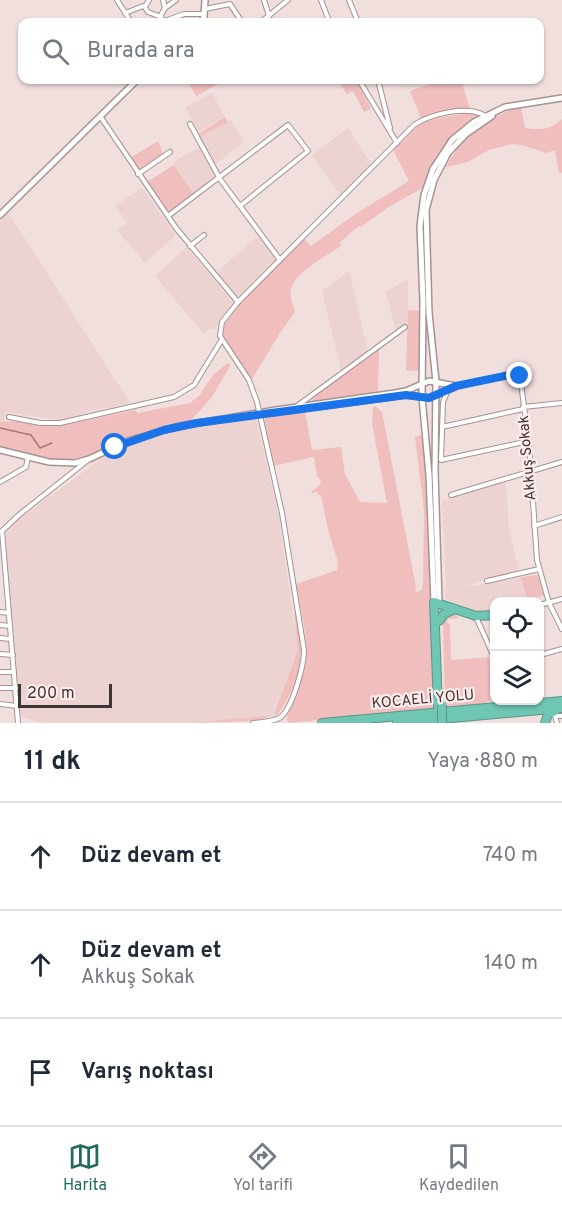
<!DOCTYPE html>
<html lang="tr">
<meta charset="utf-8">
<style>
body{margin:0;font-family:Overpass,sans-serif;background:#f2f2f3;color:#1f2937}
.controls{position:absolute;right:18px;bottom:18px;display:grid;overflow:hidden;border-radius:12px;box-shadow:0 2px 4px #0004}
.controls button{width:54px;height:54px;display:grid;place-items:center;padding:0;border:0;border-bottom:2px solid #e0e1e3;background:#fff;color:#1f2937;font:30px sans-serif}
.scale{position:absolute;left:18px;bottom:15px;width:94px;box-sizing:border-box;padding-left:6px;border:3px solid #3d3636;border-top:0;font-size:16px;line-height:21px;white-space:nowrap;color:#3d3636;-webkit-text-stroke:4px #ffeceb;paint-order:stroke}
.stop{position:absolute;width:18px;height:18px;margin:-14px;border:4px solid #1a73e8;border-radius:50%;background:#fff}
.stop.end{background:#1a73e8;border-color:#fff;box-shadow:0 2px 6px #0008}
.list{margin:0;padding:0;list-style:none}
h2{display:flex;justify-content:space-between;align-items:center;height:78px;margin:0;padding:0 24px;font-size:26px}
h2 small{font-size:20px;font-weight:400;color:#747a83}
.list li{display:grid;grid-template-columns:39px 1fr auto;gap:18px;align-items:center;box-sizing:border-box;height:108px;padding:0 24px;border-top:2px solid #e0e1e3}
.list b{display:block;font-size:22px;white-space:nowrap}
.list p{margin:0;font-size:20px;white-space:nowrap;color:#747a83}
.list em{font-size:20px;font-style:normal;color:#747a83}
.icon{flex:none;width:33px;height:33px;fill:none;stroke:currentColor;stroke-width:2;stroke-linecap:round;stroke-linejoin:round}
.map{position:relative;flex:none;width:562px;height:723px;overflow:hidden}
.search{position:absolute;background:#fff;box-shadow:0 2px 4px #0004;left:18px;right:18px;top:18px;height:66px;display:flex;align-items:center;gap:15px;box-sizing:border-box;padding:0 21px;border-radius:12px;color:#747a83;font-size:22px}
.sheet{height:402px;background:#fff}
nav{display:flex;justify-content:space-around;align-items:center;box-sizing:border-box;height:84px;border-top:2px solid #e0e1e3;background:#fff;font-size:16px;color:#747a83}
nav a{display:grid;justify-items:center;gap:3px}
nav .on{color:#23695c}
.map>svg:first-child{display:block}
.built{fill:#ecd2d0}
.green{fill:#efbebd}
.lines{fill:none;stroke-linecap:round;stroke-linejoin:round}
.stream{stroke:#b27372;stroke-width:1.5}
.street-casing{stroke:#a49392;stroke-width:6}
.secondary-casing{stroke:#a49392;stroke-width:8}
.highway-casing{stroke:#5d9487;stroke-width:10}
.street{stroke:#fff;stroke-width:4}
.secondary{stroke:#fff;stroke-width:5}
.highway{stroke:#6ec6b3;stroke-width:8}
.highway-bridge-casing{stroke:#5d9487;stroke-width:10;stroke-linecap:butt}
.highway-bridge{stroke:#6ec6b3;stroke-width:8}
.route{stroke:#1a73e8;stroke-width:8}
.labels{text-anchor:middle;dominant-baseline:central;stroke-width:4.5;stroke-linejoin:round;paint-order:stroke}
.street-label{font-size:15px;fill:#3d3636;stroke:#ffeceb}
</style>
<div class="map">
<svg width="562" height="723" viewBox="0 0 562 723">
<rect width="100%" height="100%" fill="#f1dfde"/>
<g class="built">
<path d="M212,93L225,117L198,132L185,107Z"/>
<path d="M231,120L244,142L217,163L216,166L201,136Z"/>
<path d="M348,128L371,165L340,195L312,155Z"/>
<path d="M200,147L216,179L194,194L173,162Z"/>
<path d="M142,188L176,235L145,263L117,230L127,223L115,206Z"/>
<path d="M6,212L9,214L130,403L87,412L62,421L7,412L4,422H0V219Z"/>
<path d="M260,237L277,260L239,298L216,273L254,239Z"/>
<path d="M187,247L232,301L233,303L220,319L215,330L210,328L204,334L155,276Z"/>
<path d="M349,271L368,351L341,370L322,291Z"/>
<path d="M408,279V321L396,331L386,292Z"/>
<path d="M252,418L257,422L278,510L298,650L274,715L189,723H42L20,716L5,538L11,525L101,459L124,447L177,431Z"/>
<path d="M506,481L509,529L519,570L467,586H475L521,577L527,601L494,602V612L477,613L449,602L445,597L446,584L442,501Z"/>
</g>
<g class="green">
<path d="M187,80H218L220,83L196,96Z"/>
<path d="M337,80H357L371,109L364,112L353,91L347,94Z"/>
<path d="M442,80H461L470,109L421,118L410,91Z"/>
<path d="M521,107L525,128C541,130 550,130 562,119V173H559L555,150L546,153L522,145L512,144L489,150L468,162L446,167C462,138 488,115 521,107Z"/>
<path d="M468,113L480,116L461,128L447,144L437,157L424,187L387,208L361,227L359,226L340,242L341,246C327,256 296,271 291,289C289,296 293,305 295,312L280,333L252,379C244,369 224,345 223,332C222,314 289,254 304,239L311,246L357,213L409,181L393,150L421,123L438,118Z"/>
<path d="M225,117L228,122L201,136L213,161L212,162L198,134Z"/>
<path d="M158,141L163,154L139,170L130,158Z"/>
<path d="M174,165L194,194L169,213L147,182Z"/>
<path d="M408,310L420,311L419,370L406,371Z"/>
<path d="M379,349L378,394L311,402L316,395Z"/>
<path d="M228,363L230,366L212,397L191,420L141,433L81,458L70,461L43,459L0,448V422L17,421L50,426L65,425L135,410L138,413L190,403L199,396L213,375Z"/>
<path d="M375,406L382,412L416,587L415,592L421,591L423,585L424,511L415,437L422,435L425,472L435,709L288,723C283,711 302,679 305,665C310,642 300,607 296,584L337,570L338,562L328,530L321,495H318L317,492L310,493L320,485L321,480L317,476L314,457L273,466L264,421L266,418L305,412L312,450L341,447L345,474L360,502L387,503L372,423L373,407Z"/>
<path d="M538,575L544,596L527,599L521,577Z"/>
<path d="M294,612C298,619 298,626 300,634C304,664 295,690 278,714L253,721L189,723L274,715L298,650Z"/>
<path d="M453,612L459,618L448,619L447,623L450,624L451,660L491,657L494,663V699L482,704L445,708L443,619Z"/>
</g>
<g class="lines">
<path class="stream" d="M0,428L31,435L40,448L52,443"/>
<g class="street-casing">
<g id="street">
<path d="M117,0L131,22"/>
<path d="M264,0L269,16"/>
<path d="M321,0L329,21"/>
<path d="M349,0L358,22"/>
<path d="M144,6L148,12L161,17"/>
<path d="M165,8L176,0"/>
<path d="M205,9L230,4L242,22"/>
<path d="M125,13L146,5L149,0"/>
<path d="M162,22L184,14H204"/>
<path d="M162,22L161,15L165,8L163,0"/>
<path d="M261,22L288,0"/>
<path d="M359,80L397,143"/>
<path d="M378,80L390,128"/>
<path d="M100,116L176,228L238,302"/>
<path d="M190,124L220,179L280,260"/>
<path d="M138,174L170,152"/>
<path d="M168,216L288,125L308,151L240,206"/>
<path d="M190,246L204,235"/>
<path d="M456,386L514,374L520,376L529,443L537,560L549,603L562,629"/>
<path d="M448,390L443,402L441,460L529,441"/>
<path d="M297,406L405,327"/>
<path d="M523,407L562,403"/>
<path d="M9,417L40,423H60L174,397L194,385L221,341"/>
<path d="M442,427L523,409"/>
<path d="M0,482L26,467L28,457"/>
<path d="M451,495L562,462"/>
<path d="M534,526L562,517"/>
<path d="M2,531L18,723"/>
<path d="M2,531L20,514L88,460"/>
<path d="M487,581L539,569"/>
<path d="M540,605L562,599"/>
<path d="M0,612L9,613"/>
<path d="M476,617L494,657"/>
<path d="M0,625L10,626"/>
<path d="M0,638L11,639"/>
<path d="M0,654L13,655"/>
<path d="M540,655L562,649"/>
<path d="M0,672H14"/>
<path d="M0,688H16"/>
<path d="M0,704L17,706"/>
<path d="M253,723C261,722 274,722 281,717C293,706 304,666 304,650L282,513L257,402L249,380L220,336L222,322L238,302L414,125C432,113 466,106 484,115"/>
<path d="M557,723L555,716H562"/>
</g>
</g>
<g class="secondary-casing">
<g id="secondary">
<path d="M201,22L204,17L205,0"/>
<path d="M0,215L137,80"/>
<path d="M270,413L406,395L429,398L455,387"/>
<path d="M0,450L49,462L75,463L89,459L128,441L175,427L276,410L395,393L406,391L429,381L456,386"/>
<path d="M434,602L429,475L422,397L423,301L420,226L424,195L433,169L441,157L452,140L474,122L505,107L562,98"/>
<path d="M439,603L435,471L436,382L429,313L426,210L434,180L448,153L466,134L492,116"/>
</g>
</g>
<g class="highway-casing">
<g id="highway">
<path d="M439,621L444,614L454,609"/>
<path d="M438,706L434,602L476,616L494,615"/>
<path d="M322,723L562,701"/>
<path d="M397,723L562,708"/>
<path d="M545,723L548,714L555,711"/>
</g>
</g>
<use href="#street" class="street"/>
<use href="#secondary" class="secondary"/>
<use href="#highway" class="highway"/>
<g class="highway-bridge-casing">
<path id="highway-bridge" d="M442,705V723"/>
</g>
<use href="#highway-bridge" class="highway-bridge"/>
</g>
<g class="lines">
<path class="route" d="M115,447L164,430L197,423L406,395L429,398L456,386L514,374L520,376"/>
</g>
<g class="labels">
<g class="street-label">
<text transform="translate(528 458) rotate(-95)">Akkuş Sokak</text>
<text transform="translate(423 700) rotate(-5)">KOCAELİ YOLU</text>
</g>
</g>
</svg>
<div class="controls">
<button><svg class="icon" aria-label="locate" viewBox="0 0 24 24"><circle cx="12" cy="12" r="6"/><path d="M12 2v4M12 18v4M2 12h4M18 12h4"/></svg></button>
<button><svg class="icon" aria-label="layers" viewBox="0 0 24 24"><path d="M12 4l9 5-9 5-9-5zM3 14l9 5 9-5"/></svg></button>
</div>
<div class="scale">200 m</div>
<div class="stop" style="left:115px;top:447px"></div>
<div class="stop end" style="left:520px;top:376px"></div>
<div class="search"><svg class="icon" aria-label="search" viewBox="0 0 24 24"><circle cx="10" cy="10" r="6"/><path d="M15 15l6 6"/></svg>Burada ara</div>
</div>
<section class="sheet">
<h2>11 dk<small>Yaya · 880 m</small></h2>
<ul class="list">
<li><svg class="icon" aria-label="ahead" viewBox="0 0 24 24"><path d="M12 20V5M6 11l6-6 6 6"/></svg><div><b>Düz devam et</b></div><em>740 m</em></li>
<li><svg class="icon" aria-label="ahead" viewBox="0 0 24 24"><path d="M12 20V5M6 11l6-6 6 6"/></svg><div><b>Düz devam et</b><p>Akkuş Sokak</p></div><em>140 m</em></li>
<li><svg class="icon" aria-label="arrive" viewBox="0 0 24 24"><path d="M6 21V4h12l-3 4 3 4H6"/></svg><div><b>Varış noktası</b></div></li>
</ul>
</section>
<nav>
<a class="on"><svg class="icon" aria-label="map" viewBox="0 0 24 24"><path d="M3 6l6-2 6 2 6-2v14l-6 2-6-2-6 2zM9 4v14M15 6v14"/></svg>Harita</a>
<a><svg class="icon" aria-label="directions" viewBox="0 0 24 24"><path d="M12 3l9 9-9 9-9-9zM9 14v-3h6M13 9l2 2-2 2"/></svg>Yol tarifi</a>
<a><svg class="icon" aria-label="saved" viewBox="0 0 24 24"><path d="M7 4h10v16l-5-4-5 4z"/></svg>Kaydedilen</a>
</nav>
